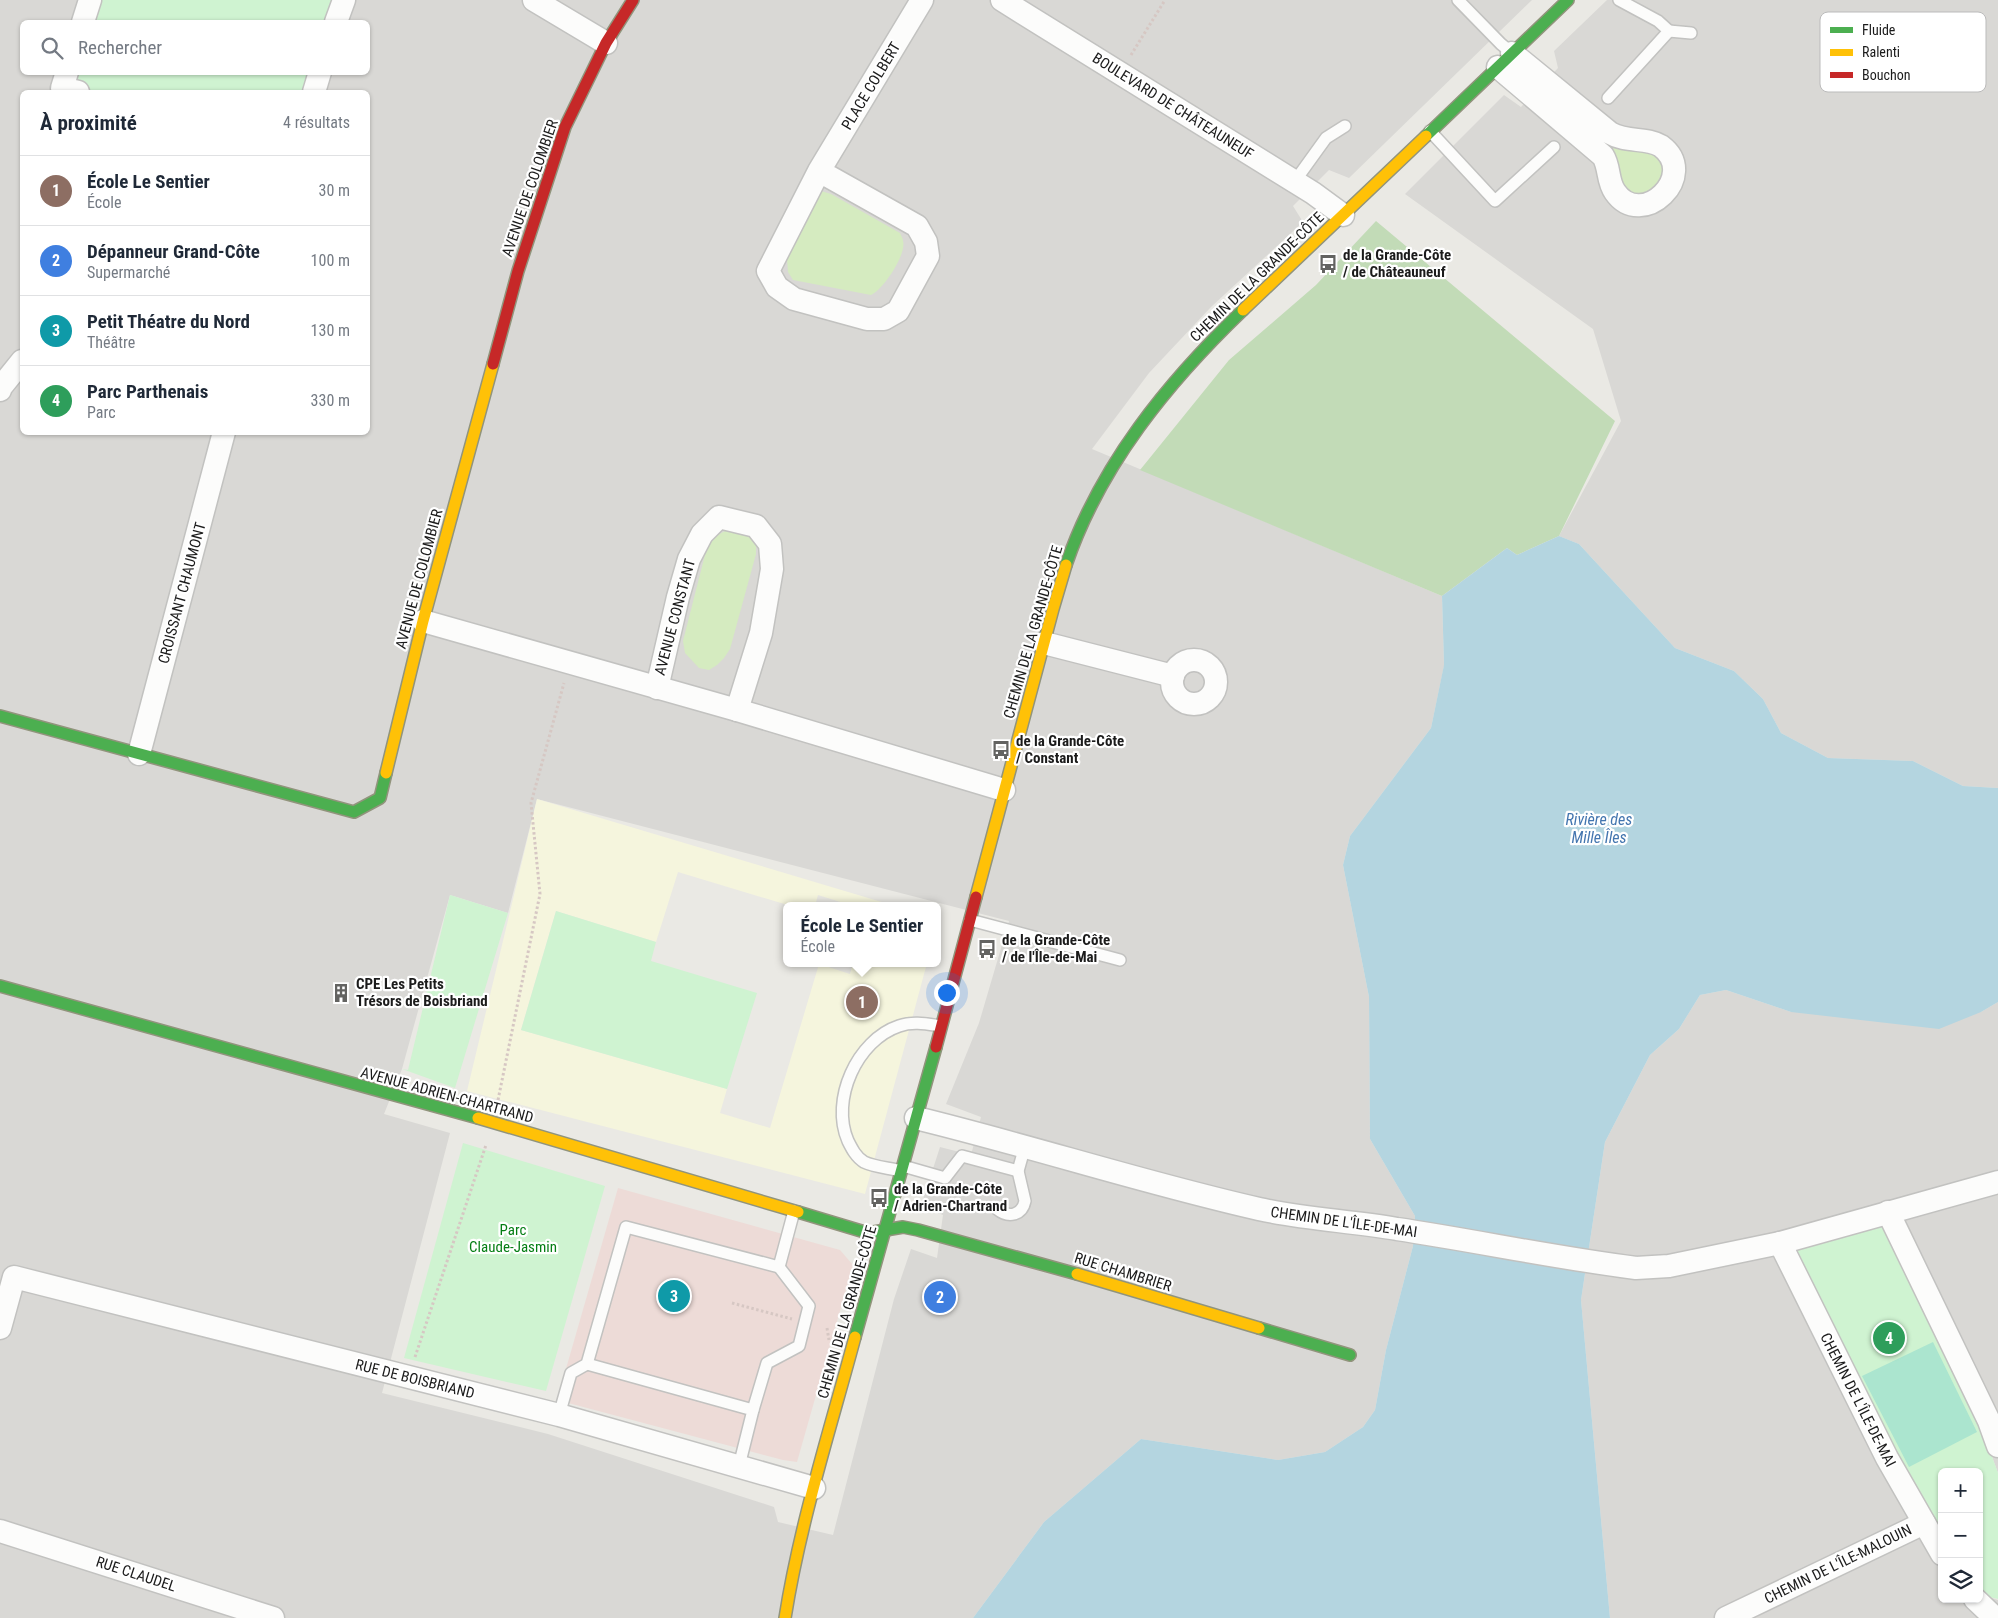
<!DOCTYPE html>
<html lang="fr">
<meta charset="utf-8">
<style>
body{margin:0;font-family:"Roboto Condensed",sans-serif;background:#f2f2f3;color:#1f2937}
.controls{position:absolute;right:15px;bottom:15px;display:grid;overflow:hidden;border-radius:8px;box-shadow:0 1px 4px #0004}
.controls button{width:45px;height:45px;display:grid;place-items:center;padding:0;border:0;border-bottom:1px solid #e0e1e3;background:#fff;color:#1f2937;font:25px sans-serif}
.you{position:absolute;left:946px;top:992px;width:18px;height:18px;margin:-12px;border:4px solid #fff;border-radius:50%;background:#1a73e8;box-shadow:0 0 0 8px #1a73e833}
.badge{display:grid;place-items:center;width:32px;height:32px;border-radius:50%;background:#d93025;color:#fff;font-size:16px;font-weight:700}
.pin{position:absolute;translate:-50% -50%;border:2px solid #fff;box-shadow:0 1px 5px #0006}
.popup{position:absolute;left:783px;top:902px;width:158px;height:65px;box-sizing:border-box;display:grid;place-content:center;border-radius:8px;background:#fff;filter:drop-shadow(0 1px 4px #0005);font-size:16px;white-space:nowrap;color:#747a83}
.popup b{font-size:19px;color:#1f2937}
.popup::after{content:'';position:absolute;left:50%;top:100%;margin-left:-10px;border:10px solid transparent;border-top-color:#fff}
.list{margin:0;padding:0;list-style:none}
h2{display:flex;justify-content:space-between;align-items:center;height:65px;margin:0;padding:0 20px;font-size:21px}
h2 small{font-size:16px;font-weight:400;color:#747a83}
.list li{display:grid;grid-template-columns:32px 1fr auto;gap:15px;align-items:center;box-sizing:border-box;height:70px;padding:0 20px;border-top:1px solid #e0e1e3}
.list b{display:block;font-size:19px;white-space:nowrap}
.list p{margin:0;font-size:16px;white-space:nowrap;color:#747a83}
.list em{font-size:16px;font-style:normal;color:#747a83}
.icon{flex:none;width:28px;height:28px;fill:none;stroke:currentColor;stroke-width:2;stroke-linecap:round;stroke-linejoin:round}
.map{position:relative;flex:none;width:1998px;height:1618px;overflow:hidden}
.search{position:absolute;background:#fff;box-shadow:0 1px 4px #0004;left:20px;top:20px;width:350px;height:55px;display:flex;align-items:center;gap:12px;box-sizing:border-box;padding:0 18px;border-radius:8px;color:#747a83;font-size:19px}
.panel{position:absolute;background:#fff;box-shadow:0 1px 4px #0004;left:20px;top:90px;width:350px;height:345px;border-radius:8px}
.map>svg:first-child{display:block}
.residential{fill:#d9d8d5;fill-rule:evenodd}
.commercial{fill:#eddbd7}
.education{fill:#f5f5dd}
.grass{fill:#d5ebc0}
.forest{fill:#c2dbb7}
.park{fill:#cff3d1}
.pitch{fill:#abe5cf}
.water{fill:#b4d5e0}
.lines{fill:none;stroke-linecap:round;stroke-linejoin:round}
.lane-casing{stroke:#c2c2c0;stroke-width:14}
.street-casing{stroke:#c2c2c0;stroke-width:25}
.fast-casing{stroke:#91947c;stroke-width:14}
.slow-casing{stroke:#91947c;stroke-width:14}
.jam-casing{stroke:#91947c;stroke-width:14}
.path{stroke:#d6c7c3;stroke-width:3;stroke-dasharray:2.5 2.5;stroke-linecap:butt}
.lane{stroke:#fcfcfb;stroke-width:11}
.street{stroke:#fcfcfb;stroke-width:22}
.fast{stroke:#4caf50;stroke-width:11}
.slow{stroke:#ffc107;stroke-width:11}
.jam{stroke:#c62828;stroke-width:11}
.labels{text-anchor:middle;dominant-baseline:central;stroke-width:4.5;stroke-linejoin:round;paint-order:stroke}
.street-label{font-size:15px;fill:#1b1b1b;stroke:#fff}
.poi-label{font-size:15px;font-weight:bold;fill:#1b1b1b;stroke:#fff;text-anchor:start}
.park-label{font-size:15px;fill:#057e14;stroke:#fff}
.water-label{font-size:16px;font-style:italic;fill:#4375af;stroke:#fff}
.key{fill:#fff;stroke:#bbb;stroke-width:1}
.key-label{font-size:14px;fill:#1b1b1b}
</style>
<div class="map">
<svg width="1998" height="1618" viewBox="0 0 1998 1618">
<rect width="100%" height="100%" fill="#eae9e4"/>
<g class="residential">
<path d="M0,0H1532L1349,178L1329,170L1293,206L1303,222L1211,307L1149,373L1092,449L1442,596L1444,666L1431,728L1350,836L1343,865L1369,997L1370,1139L1415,1216L1413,1246L1386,1350L1375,1410L1363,1427L1325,1452L1278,1460L1141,1439L1044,1522L973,1618H0ZM22,22H368V72H22ZM22,92H368V432H22ZM537,799L1009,921L979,1023L946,1104L981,1117L971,1155L940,1147L921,1206L943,1215L937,1258L911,1249L894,1299L833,1535L778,1522L774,1507L548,1434L382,1393L450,1133L384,1114L402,1069L450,895L508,913Z"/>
<path d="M1607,0H1998V788L1963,786L1913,761L1828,758L1781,733L1763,699L1734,671L1675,648L1579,544L1559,536L1621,421L1593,329L1405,194L1504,95L1521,107L1558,68L1554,51Z"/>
<path d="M1726,990L1791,1012H1981L1998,1002V1473L1982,1429L1885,1223L1942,1539V1599H1979L1985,1596L1998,1600V1618H1610L1581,1300L1605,1142L1650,1055L1679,1029L1700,995Z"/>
</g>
<path class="commercial" d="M618,1188L840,1250L853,1265L797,1462L783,1460L557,1400Z"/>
<path class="education" d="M537,799L895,906H853L818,895L815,906H791L678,872L656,942L556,911L521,1030L727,1089L720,1113L770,1128L819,964L850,974L853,963H927L865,1194L467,1091Z"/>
<g class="grass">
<path d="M1537,85L1650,151L1662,160L1665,173L1656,191L1631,195Z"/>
<path d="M821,191L831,194L900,233C901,236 903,238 903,241C907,254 883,290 871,295L793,280L788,272L787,259L812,196Z"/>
<path d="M730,529L751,536L756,545V554L730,649L724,658L717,665L709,670L699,668L685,653L683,641L707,547C714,538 719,533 730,529Z"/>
</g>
<path class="forest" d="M1376,221L1615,421L1559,536L1517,555L1507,548L1442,596L1140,470L1229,360L1316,285Z"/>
<g class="park">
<path d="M90,0H344L338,22H83Z"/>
<path d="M67,72L323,73L317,92H90L63,84Z"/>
<path d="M450,895L508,913L455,1088L402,1069L408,1070Z"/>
<path d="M556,911L656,942L651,961L757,993L727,1089L521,1030Z"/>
<path d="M463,1143L605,1186L546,1391L404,1358Z"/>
<path d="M1885,1223L1982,1429L1998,1473V1599L1985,1596L1979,1589V1472H1942V1539L1897,1466L1795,1248Z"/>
</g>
<path class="pitch" d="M1933,1342L1977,1432L1909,1467L1862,1376Z"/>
<path class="water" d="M1559,536L1579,544L1675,648L1734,671L1763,699L1781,733L1828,758L1913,761L1963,786L1998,788V1002L1981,1012L1939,1029L1791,1012L1726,990L1700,995L1679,1029L1650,1055L1605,1142L1581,1300L1610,1618H973L1044,1522L1141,1439L1278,1460L1325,1452L1363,1427L1375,1410L1386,1350L1413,1246L1415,1216L1370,1139L1369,997L1343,865L1350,836L1431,728L1444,665L1442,596L1507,548L1517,555Z"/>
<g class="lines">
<g class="lane-casing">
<g id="lane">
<path d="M1458,0L1501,44L1512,53"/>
<path d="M1669,31L1691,33"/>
<path d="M1608,98L1669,31L1658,21L1619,0"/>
<path d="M1430,131L1495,201L1554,147"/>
<path d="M1295,181L1326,138L1345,126"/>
<path d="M970,920L1120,960"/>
<path d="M903,1166L945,1178L962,1156L1018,1171L1025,1146"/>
<path d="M901,1171C890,1168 874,1167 864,1162C856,1157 852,1149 848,1141C830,1100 857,1040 899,1026C913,1021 927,1024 941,1026"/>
<path d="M997,1209C1008,1218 1022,1216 1025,1201L1018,1171"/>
<path d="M587,1364L753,1410L739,1466"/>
<path d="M753,1410L767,1363L799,1346L809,1306L779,1267"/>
<path d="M559,1415L571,1373L587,1364L626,1227L779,1267L794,1211"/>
</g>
</g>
<g class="street-casing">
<g id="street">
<path d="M534,0L606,43"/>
<path d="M1002,0L1313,193L1343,215"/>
<path d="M83,22L90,0"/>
<path d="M336,22L344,0"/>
<path d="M1498,67L1603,156C1610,167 1607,181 1615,192C1642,231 1700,175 1661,146C1647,137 1627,143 1610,133L1512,53"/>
<path d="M67,72L62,88L78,92"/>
<path d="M314,92L320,72"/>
<path d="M819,171L917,226L926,242L928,256L898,311L884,319H867L794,299L777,287L768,271L819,171L922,0"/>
<path d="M0,390L1,387L22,361"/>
<path d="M423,621L737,710L1004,790"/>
<path d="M1044,643L1173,676"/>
<circle cx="1194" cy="682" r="22"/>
<path d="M657,688L678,597L689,559L702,534L719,517L756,526L770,544L772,569L761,633L737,710"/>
<path d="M139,754L224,432"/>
<path d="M916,1118C1031,1146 1144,1183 1259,1209C1304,1219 1351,1221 1397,1229C1477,1241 1556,1258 1636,1268L1669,1266L1780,1243L1998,1182"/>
<path d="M1888,1212L1989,1421L1998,1446"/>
<path d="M1780,1243L1887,1458L1942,1554"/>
<path d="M0,1328L14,1277L559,1415L814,1488"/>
<path d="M0,1531L273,1618"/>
<path d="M1975,1599L1995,1618"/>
<path d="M1726,1618L1924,1523"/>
</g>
</g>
<g class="fast-casing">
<g id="fast">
<path d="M1426,136L1568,0"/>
<path d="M1066,565C1100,465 1168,382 1243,310"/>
<path d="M0,716L354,812L380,798L386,773"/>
<path d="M0,986L478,1118"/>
<path d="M798,1212L868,1233L903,1227L918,1230L1077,1274"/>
<path d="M1259,1328L1350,1355"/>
<path d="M855,1337L936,1047"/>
</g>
</g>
<g class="slow-casing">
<g id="slow">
<path d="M1243,310L1426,136"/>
<path d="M386,773L423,621L493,364"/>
<path d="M976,897L1053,609L1066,565"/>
<path d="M478,1118L798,1212"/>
<path d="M1077,1274L1259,1328"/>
<path d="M785,1618C800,1523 830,1430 855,1337"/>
</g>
</g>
<g class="jam-casing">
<g id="jam">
<path d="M493,364L518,271L565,127L606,43L633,0"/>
<path d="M936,1047L976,897"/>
</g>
</g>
<g class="path">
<path d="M1131,55L1165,0"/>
<path d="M498,1100L540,894L531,803L564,683"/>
<path d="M732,1303L792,1319"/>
<path d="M827,1328L829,1340"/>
<path d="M415,1357L486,1145"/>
</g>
<use href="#lane" class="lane"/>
<use href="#street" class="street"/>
<use href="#fast" class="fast"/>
<use href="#slow" class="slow"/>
<use href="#jam" class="jam"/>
</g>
<defs>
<g id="bus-bare" transform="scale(1.5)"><path d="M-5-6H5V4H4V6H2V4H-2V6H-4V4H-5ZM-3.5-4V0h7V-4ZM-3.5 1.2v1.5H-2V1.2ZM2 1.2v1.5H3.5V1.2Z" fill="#636361" stroke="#fff" stroke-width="2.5" paint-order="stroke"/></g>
<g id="building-bare" transform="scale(1.5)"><path d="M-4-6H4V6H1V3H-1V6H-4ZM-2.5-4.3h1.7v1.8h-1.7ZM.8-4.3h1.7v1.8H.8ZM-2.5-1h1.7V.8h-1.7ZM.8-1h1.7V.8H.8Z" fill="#636361" stroke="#fff" stroke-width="2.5" paint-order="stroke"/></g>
</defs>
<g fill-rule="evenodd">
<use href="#bus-bare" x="1328" y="264"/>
<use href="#bus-bare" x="1001" y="750"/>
<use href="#bus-bare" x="987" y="949"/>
<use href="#building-bare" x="341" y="993"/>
<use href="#bus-bare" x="879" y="1198"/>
</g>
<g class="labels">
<g class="street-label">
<text transform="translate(871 86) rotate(-59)">PLACE COLBERT</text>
<text transform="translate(1173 106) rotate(32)">BOULEVARD DE CHÂTEAUNEUF</text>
<text transform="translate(530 188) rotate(-71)">AVENUE DE COLOMBIER</text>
<text transform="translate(1257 277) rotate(-44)">CHEMIN DE LA GRANDE-CÔTE</text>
<text transform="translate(419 579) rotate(-75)">AVENUE DE COLOMBIER</text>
<text transform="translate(182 593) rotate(-75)">CROISSANT CHAUMONT</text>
<text transform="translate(675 617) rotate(-75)">AVENUE CONSTANT</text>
<text transform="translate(1033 632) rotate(-74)">CHEMIN DE LA GRANDE-CÔTE</text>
<text transform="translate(447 1095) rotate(15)">AVENUE ADRIEN-CHARTRAND</text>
<text transform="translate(1344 1222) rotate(8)">CHEMIN DE L'ÎLE-DE-MAI</text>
<text transform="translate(1123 1272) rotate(17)">RUE CHAMBRIER</text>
<text transform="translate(847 1312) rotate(-74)">CHEMIN DE LA GRANDE-CÔTE</text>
<text transform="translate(415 1379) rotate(14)">RUE DE BOISBRIAND</text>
<text transform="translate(1858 1400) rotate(63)">CHEMIN DE L'ÎLE-DE-MAI</text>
<text transform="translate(1838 1564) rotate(-26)">CHEMIN DE L'ÎLE-MALOUIN</text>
<text transform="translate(136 1574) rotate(18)">RUE CLAUDEL</text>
</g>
<g class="poi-label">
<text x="1343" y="255">de la Grande-Côte<tspan x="1343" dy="17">/ de Châteauneuf</tspan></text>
<text x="1016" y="741">de la Grande-Côte<tspan x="1016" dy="17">/ Constant</tspan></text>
<text x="1002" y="940">de la Grande-Côte<tspan x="1002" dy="17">/ de l'Île-de-Mai</tspan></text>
<text x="356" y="984">CPE Les Petits<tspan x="356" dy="17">Trésors de Boisbriand</tspan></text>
<text x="894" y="1189">de la Grande-Côte<tspan x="894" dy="17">/ Adrien-Chartrand</tspan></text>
</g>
<g class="park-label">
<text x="513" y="1230">Parc<tspan x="513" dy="17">Claude-Jasmin</tspan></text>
</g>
<g class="water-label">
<text x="1599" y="819">Rivière des<tspan x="1599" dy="18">Mille Îles</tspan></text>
</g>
</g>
<rect x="1820" y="12" width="166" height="80" rx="8" class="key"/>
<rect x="1830" y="27" width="23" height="6" fill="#4caf50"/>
<rect x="1830" y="49" width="23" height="7" fill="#ffc107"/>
<rect x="1830" y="72" width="23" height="6" fill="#c62828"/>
<g class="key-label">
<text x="1862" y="35">Fluide</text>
<text x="1862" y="57">Ralenti</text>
<text x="1862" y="80">Bouchon</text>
</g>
</svg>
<div class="controls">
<button>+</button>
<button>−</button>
<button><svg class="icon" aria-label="layers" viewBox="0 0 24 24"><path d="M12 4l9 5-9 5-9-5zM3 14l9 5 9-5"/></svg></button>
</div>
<div class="you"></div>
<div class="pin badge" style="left:862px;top:1002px;background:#8d6e63">1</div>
<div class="popup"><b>École Le Sentier</b>École</div>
<div class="pin badge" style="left:940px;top:1297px;background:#3f7fe0">2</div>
<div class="pin badge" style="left:674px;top:1296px;background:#0f9aa8">3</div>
<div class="pin badge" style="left:1889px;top:1338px;background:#2e9e5b">4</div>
<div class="search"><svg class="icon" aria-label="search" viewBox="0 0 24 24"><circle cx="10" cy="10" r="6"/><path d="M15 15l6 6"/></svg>Rechercher</div>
<section class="panel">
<h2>À proximité<small>4 résultats</small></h2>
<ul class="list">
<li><span class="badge" style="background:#8d6e63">1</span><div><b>École Le Sentier</b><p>École</p></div><em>30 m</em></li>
<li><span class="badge" style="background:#3f7fe0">2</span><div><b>Dépanneur Grand-Côte</b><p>Supermarché</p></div><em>100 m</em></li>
<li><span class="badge" style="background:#0f9aa8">3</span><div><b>Petit Théatre du Nord</b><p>Théâtre</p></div><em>130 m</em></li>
<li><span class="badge" style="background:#2e9e5b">4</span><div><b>Parc Parthenais</b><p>Parc</p></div><em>330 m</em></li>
</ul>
</section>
</div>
